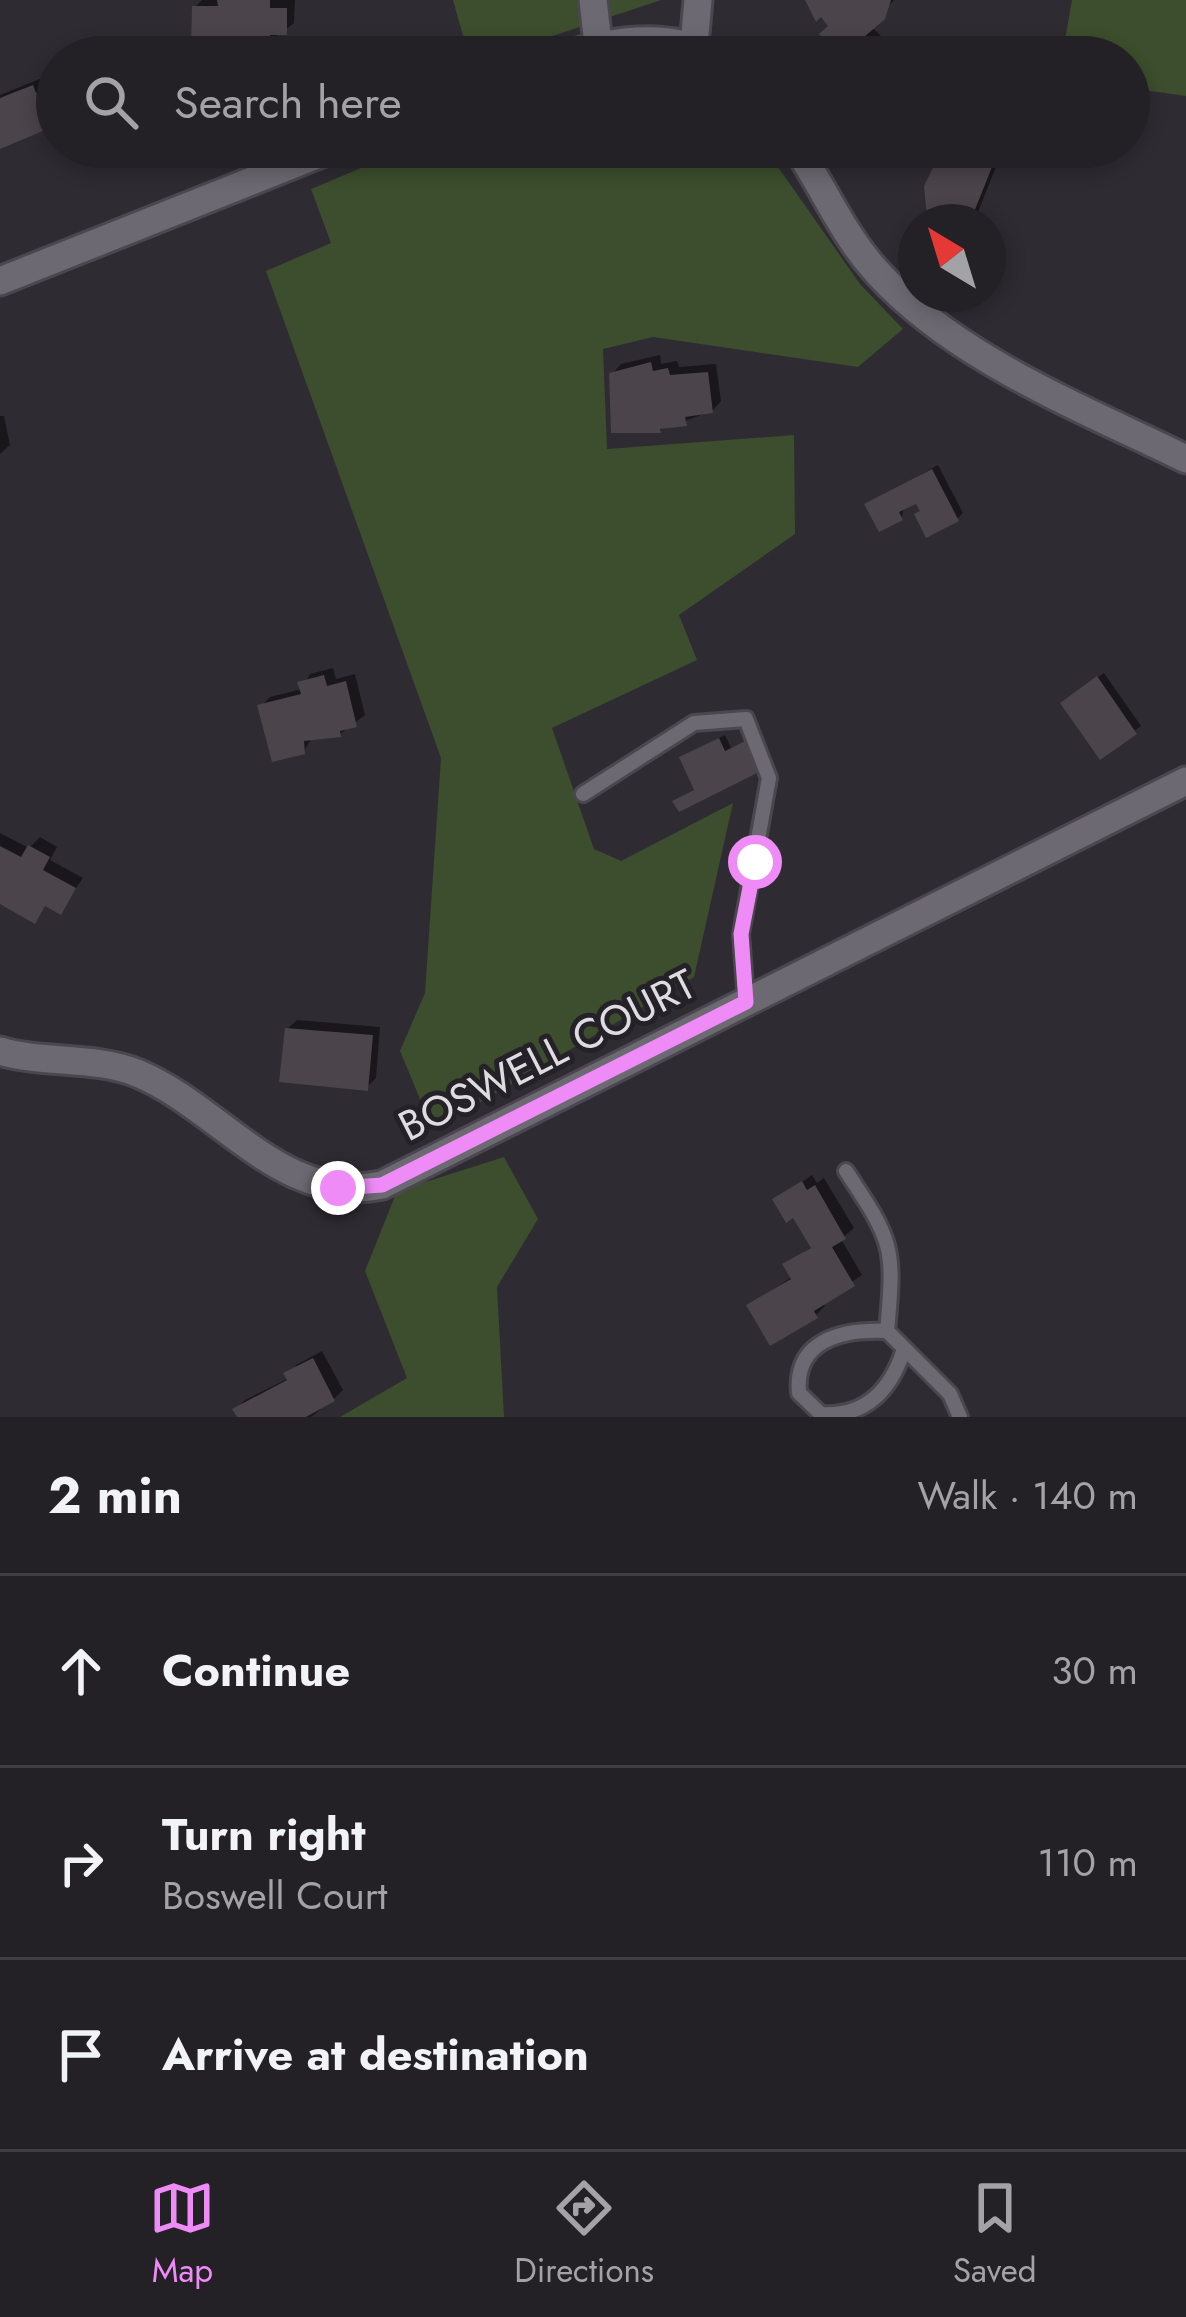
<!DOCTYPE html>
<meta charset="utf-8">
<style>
body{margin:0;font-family:Jost,sans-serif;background:#2b282e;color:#f1f3f6}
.compass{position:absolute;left:898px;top:204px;width:108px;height:108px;border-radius:50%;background:#232026;box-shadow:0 6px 18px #0003;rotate:322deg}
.stop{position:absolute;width:36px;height:36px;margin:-27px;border:9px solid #ef8bf7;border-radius:50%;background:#fff}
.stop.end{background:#ef8bf7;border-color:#fff;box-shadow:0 3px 12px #0008}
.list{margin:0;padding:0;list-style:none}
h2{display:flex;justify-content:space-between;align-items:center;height:156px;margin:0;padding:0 48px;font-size:51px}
h2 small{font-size:39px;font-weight:400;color:#a3a3a7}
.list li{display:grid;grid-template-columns:78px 1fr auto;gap:36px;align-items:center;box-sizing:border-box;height:192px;padding:0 48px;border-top:3px solid #403e43}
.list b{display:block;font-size:45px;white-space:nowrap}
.list p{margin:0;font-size:39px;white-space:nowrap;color:#a3a3a7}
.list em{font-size:39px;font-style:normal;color:#a3a3a7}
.icon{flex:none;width:66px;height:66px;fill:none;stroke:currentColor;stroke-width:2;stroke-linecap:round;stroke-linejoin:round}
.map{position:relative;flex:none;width:1186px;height:1417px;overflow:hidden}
.search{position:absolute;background:#232026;box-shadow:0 6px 18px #0003;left:36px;right:36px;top:36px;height:132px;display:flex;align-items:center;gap:30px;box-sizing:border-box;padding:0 42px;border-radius:66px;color:#a3a3a7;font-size:45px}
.sheet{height:732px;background:#232026}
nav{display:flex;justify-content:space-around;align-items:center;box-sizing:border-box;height:168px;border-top:3px solid #403e43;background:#232026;font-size:33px;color:#a3a3a7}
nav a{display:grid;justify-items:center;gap:6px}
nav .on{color:#ef8bf7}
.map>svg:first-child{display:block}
.green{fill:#3c4e2d}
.shadow{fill:#0007}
.building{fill:#4b444b}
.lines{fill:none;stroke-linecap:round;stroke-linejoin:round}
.lane-casing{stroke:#4b474e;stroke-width:20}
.street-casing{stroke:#4b474e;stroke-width:33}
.lane{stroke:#6d6972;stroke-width:14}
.street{stroke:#6d6972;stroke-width:27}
.route{stroke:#ef8bf7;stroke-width:15}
.labels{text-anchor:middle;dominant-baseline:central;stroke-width:10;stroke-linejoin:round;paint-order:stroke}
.street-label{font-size:42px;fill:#dfdce1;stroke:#252129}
</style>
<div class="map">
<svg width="1186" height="1417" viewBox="0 0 1186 1417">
<rect width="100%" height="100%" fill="#2f2b33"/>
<g class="green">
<path d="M453,0H661L489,57H469Z"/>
<path d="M1072,0H1186V96L1129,88V57H1062Z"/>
<path d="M411,147H764L860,284L903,329L858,367L653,337L603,349L607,449L794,435L795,534L679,615L697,660L552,728L594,849L621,861L733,803L694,977L433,1130L400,1051L425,993L441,758L266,271L331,243L311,189Z"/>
<path d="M504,1157L538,1219L497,1287L504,1417H340L407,1378L365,1271L397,1191Z"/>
</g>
<g class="shadow">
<path d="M202,0H295L294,23L269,42L195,7Z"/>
<path d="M806,0H894L871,26L881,36L858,57H844L832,26Z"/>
<path d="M42,78L46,86L57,82V117L49,125L0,141V95Z"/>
<path d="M946,147H1004L974,222H940Z"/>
<path d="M660,355L661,364L677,361L679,367L716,364L721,401L712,411L660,430L612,374L621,364Z"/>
<path d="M0,416H4L10,445L0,454Z"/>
<path d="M938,465L963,513L957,519L922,509L917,500L904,506L902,517L868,504Z"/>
<path d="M333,668L336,679L355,674L365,715L340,734L312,738L304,751L261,706L270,697L302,689L310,674Z"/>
<path d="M1104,673L1141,726L1101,756L1069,698Z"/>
<path d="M725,735L731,748L751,738L763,764L681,797L697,789L682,757Z"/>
<path d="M0,833L29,848L40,837L57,847L50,860L83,878L60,911L47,904L34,920L0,901Z"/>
<path d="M297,1020L380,1027L376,1078L367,1087L287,1029Z"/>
<path d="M812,1175L817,1183L824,1178L854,1228L841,1239L862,1275L823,1302L825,1306L816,1315L749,1306L793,1276L786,1265L813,1246L794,1214L776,1200Z"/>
<path d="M322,1351L343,1390L334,1399L311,1417H240L236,1409L245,1400L289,1378L296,1365Z"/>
</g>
<g class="building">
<path d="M217,0H270V8H287V35H270V45L191,47L192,6H218Z"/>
<path d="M805,0H891L885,19L864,37L874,47L863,57H840L819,34L828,26L821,17L816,22Z"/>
<path d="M33,85L36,93L51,87L57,102V112L46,117L50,128L0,149V98Z"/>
<path d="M943,147H1000L970,222H935L927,217L924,186Z"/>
<path d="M651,362L653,371L668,368L670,375L708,372L713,413L685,417L687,426L660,429L661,433H611L609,373Z"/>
<path d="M932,469L959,521L926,538L914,514L920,511L916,504L899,512L903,520L879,532L864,504Z"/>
<path d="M324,675L327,686L346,681L357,727L340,731L341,737L304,741L305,754L272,762L257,705L301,694L297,682Z"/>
<path d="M1097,676L1137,734L1100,760L1060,703Z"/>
<path d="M719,738L725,751L745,741L759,772L679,812L672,801L694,790L679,757Z"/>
<path d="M28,845L50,857L43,870L76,888L61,915L45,906L35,924L0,904V846L21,857Z"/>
<path d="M285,1028L373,1035L368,1091L279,1082Z"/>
<path d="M802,1181L807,1190L815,1185L846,1239L832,1247L855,1286L814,1311L818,1318L770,1346L746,1305L791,1279L782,1264L811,1248L793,1218L786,1223L772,1199Z"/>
<path d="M313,1358L335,1401L306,1417H237L232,1409L287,1380L283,1373Z"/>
</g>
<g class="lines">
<g class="lane-casing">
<g id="lane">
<path d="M583,794L694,723L746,719L769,778L741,934L746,1002"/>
<path d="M846,1171C893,1242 895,1246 887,1331"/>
<path d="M903,1352C890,1391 865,1417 821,1414L799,1393C794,1340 842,1329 887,1331L950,1394L960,1417"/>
</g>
</g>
<g class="street-casing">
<g id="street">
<path d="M593,0L598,44"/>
<path d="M694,45L698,0"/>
<path d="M563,57C615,38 668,32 719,57"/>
<path d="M796,147C824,188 843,235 877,272C956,359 1082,408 1186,459"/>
<path d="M0,281L337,147"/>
<path d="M0,1051C44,1064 94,1056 137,1073C220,1107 283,1206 382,1185L1186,781"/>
</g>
</g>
<use href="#lane" class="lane"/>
<use href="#street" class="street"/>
</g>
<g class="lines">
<path class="route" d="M338,1188L382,1185L746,1002L741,934L755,862"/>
</g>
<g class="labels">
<g class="street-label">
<text transform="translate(547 1055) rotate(-27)">BOSWELL COURT</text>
</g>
</g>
</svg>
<svg class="compass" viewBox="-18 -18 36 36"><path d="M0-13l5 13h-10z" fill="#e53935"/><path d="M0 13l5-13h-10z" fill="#a3a3a7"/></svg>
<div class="stop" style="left:755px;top:862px"></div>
<div class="stop end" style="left:338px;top:1188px"></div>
<div class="search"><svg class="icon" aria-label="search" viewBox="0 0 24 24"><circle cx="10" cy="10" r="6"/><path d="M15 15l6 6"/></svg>Search here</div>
</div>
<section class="sheet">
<h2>2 min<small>Walk · 140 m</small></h2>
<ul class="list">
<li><svg class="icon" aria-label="ahead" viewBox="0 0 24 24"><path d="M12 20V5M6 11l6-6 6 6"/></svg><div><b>Continue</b></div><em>30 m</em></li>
<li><svg class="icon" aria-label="right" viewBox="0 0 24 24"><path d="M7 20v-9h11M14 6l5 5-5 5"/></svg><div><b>Turn right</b><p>Boswell Court</p></div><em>110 m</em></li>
<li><svg class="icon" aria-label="arrive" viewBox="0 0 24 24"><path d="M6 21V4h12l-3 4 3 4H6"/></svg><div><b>Arrive at destination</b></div></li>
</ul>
</section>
<nav>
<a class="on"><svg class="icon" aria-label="map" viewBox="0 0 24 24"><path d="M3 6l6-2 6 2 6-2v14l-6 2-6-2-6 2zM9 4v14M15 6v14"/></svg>Map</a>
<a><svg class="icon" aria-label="directions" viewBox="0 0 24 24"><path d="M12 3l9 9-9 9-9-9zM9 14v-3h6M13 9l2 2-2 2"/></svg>Directions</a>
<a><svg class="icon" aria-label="saved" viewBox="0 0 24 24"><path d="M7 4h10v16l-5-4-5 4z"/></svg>Saved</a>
</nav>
